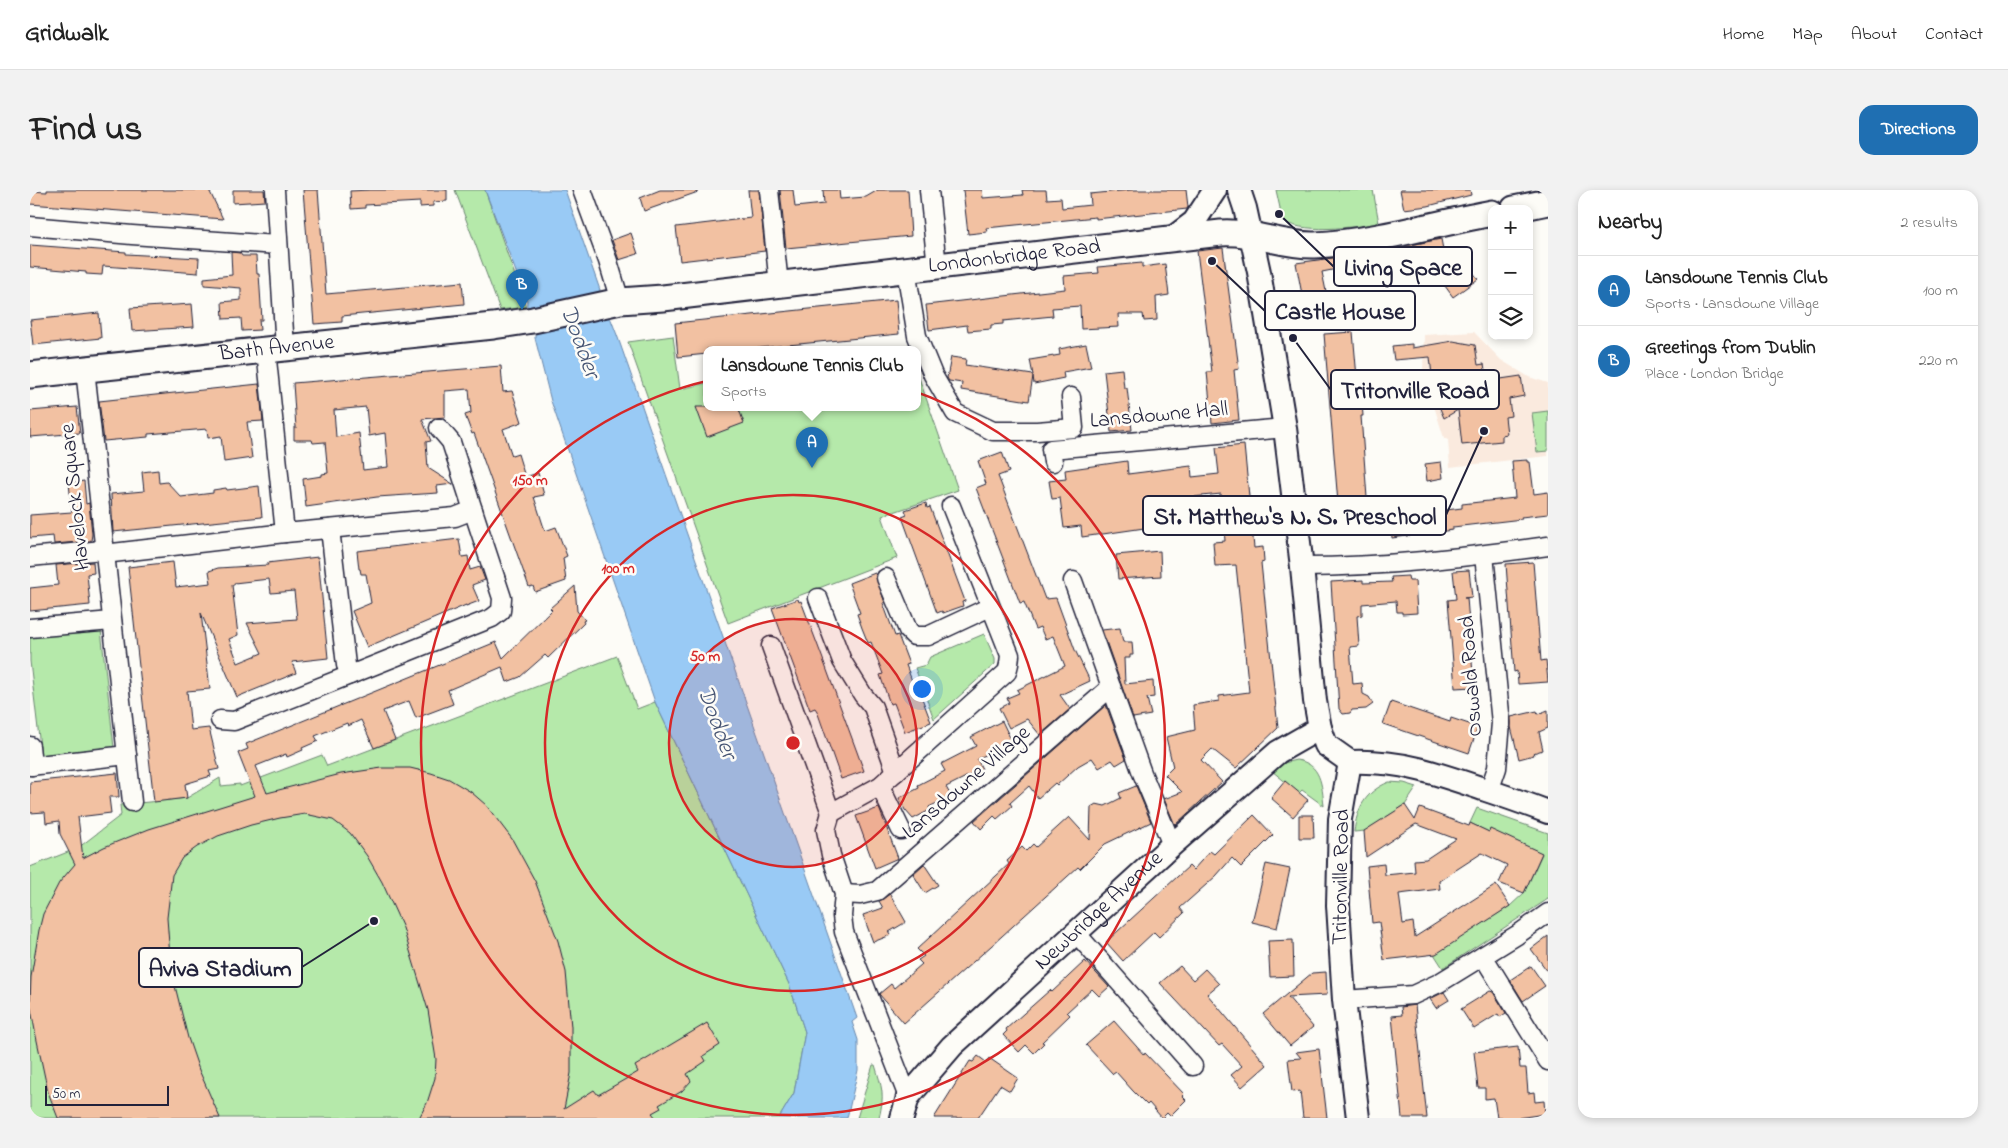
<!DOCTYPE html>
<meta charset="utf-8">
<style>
body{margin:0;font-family:"Indie Flower",sans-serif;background:#f2f2f2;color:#222}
.controls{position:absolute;right:15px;top:15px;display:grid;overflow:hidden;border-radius:10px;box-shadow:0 2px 8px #0003}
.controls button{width:45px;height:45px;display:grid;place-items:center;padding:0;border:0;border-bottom:1px solid #e0e0e0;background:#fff;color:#222;font:25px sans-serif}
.scale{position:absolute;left:15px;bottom:12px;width:124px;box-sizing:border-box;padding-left:5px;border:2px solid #22223b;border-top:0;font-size:14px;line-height:18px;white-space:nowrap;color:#22223b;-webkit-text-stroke:4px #fdfcf7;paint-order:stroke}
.you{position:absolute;left:891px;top:498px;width:18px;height:18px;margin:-12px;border:4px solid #fff;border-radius:50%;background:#1a73e8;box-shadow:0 0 0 8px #1a73e833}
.badge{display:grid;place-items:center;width:32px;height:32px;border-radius:50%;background:#1f6fb2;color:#fff;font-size:16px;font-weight:700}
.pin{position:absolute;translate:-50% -41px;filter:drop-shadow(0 1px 2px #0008)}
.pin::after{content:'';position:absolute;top:26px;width:18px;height:15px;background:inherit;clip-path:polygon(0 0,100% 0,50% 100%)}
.popup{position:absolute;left:673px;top:156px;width:218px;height:65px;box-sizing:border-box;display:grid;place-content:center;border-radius:10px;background:#fff;filter:drop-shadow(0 1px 4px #0005);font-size:16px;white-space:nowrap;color:#767676}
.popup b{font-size:19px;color:#222}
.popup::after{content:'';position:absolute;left:50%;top:100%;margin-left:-10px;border:10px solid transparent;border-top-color:#fff}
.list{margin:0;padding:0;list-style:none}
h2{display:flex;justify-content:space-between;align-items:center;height:65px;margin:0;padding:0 20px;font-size:21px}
h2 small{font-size:16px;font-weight:400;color:#767676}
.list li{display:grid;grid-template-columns:32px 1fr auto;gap:15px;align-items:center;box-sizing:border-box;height:70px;padding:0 20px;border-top:1px solid #e0e0e0}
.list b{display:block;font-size:19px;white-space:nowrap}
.list p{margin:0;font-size:16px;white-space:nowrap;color:#767676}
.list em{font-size:16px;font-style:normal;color:#767676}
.icon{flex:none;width:28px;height:28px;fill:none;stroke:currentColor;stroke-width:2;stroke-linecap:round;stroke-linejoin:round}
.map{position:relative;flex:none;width:1518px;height:928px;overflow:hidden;border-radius:15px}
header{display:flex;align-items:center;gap:30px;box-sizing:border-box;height:70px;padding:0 25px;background:#fff;border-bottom:1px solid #e0e0e0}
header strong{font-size:24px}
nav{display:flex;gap:28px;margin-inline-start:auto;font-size:18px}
.intro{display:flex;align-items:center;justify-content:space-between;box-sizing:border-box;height:120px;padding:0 30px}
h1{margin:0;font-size:35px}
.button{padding:12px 22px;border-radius:15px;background:#1f6fb2;color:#fff;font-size:18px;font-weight:700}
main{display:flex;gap:30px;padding:0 30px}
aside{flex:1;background:#fff;border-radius:15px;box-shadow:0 2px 8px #0003}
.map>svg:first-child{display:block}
.built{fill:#faeade}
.green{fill:#b5e9aa;stroke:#6c8672}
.water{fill:#99caf5;stroke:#6987ab}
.building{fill:#f2c1a2;stroke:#22223b;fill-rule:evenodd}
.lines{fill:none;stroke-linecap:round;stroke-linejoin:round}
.minor-casing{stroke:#22223b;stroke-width:21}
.tertiary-casing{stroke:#22223b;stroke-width:26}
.secondary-casing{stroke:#22223b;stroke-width:29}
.minor{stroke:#fdfcf7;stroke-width:18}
.tertiary{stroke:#fdfcf7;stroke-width:22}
.secondary{stroke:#fdfcf7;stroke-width:25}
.ring{fill:none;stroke:#d62828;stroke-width:2.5}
.labels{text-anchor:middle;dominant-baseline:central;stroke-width:5;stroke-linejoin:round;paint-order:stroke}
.street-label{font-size:22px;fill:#22223b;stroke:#fdfcf7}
.water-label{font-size:24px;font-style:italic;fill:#465473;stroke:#fdfcf7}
.centre{fill:#d62828;stroke:#fdfcf7;stroke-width:2.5}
.ring-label{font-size:15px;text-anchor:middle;font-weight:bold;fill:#d62828;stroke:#fdfcf7;stroke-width:5;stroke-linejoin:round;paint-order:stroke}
.leader{fill:none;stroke:#22223b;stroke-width:2}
.callout-dot{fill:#22223b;stroke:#fdfcf7;stroke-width:2}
.callout{fill:#fdfcf7;stroke:#22223b;stroke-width:2}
.callout-label{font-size:24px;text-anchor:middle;font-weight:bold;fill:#22223b}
</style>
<header>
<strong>Gridwalk</strong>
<nav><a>Home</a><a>Map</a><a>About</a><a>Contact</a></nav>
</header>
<div class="intro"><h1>Find us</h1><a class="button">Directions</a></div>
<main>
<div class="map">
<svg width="1518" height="928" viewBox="0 0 1518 928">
<rect width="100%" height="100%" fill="#fdfcf7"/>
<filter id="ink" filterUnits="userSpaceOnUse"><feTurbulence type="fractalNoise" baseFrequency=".02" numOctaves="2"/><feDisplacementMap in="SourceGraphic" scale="10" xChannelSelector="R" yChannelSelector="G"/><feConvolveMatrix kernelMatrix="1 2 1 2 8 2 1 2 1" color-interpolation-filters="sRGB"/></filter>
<g filter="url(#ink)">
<path class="built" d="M1444,142L1471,170L1499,187L1518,193V266L1420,277L1418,250L1414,248L1393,181L1394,145Z"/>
<g class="green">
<path d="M425,0H455L496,117L470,120Z"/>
<path d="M1246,0H1343L1349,33C1326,37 1269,45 1250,29V18Z"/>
<path d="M643,146L650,199L677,193V217H887V182L928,300L852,326L867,368L698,433L598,152Z"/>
<path d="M1518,221V261L1507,262L1502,223Z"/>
<path d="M71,440L84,558L11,565L0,471V447Z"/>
<path d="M954,444L965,469V474L904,529L885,478L896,475L900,467Z"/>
<path d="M587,466L607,519L625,512L759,794L775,842L764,903L749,928H0V677L48,658L91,625L90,615L157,608L190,588L191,596L210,594V596L292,565L297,576Z"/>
<path d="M1266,570C1291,573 1292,595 1294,616L1272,600L1269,603L1242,581L1250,574Z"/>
<path d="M1359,592L1374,593L1387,597L1375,615L1335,641L1324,642C1327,618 1335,602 1359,592Z"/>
<path d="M1447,618L1518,643V709L1413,778L1404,764L1480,716L1494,703L1512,664L1460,640L1459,642L1440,633Z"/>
<path d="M843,875H845C852,898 855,904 849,928H827Z"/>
</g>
<path class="water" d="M455,0H535L570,100L569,105L575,123L580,127L587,145L827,828L822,832L828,850V880L817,928H749L764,903L775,842L759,794L625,512L521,211L505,148C507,134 495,123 497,111Z"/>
<g class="building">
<path d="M17,0H179L193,29L0,14V1L17,2Z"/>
<path d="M203,0H234L235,11L203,13Z"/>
<path d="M273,0H288L296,104L432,92L434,114L312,126V132L284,134Z"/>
<path d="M340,0H417V11L403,12V16L390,17V12L335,15V18L321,19L320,1Z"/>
<path d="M630,0H668V2L614,21L610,8Z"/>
<path d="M718,0H729L735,61L650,71L646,37L721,28Z"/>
<path d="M750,0H763L765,17L794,14L793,0H809L810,9L836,7L848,0H878L881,46L756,58Z"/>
<path d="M933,0H952L953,8L993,5L992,0H1016L1017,9L1031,8L1032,18L1061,15L1060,4L1101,0H1156L1158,17L1157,19L1066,29V27L956,38L957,42L938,44Z"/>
<path d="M1370,0H1440L1441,5L1398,16L1374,19Z"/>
<path d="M601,43L608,64L589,70L582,50Z"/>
<path d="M1411,49L1418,86L1436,73L1448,89L1423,107L1407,85L1383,90L1376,56Z"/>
<path d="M0,55L96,62V64L169,68L168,83L73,76L72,85L56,84V82L0,77Z"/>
<path d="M1193,58L1209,179L1204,180L1209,230L1182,233L1177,182H1182L1167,61Z"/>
<path d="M201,62L210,63L212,66H226L227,84H229L232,130H229L230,140L212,141L211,128L193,129L192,112L211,110V98L174,95V88L202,85Z"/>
<path d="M1310,67L1312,78L1292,82L1298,111L1309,108L1314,120L1278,136L1266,73Z"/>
<path d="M1112,73V77L1135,74L1139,105L1126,107L1127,130L1114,131L1113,124H1088L1089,137L1051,139L1050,116L1022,118L1023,126L973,131V134L961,135V139L938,141L937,135L899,140L896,115L1035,99L1034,86L1069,83L1068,77Z"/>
<path d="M866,110L869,144L719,159H677V164L648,167L645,133Z"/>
<path d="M162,114L164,137L102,141L100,118Z"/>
<path d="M69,123L71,148L3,155L0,130Z"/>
<path d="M1323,142L1328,199H1331L1333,226H1331L1339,335L1310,337L1294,144Z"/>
<path d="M1423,151L1445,155L1448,175L1454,174L1457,191L1491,186L1494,206L1479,209L1481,226L1475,227L1477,244L1472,245V251L1432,255L1428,220L1414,228L1404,204L1400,167L1364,170L1362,156L1382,154V158Z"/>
<path d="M1056,154L1061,177L1033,182L1034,188L1004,194L1003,186L999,211L931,200L932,193L919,191L917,188L921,167L936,169L935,175L1003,185L1000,170L1030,165L1029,159Z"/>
<path d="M471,176L473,202L482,201L492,232L473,239L482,266L488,264L495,287L508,283L514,305L504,307L515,341L526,337L537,366L533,368L536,391L505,402L503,396L499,397L444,243L442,244L435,225L441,223L439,199L415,201V227L392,229L401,251L396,252L398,278L423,294L407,296L408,303L347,307L276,317L273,289L292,286V284L298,283L295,252L283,253L282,250H264V238H266L263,193ZM336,217L339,246L355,243L358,277L333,280L329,243L306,247L304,220Z"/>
<path d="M1092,179L1094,198H1097L1102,240L1081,242L1074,181Z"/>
<path d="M229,194L233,231L217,232L222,268L194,272L191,246L178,248L177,239L118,244V247L74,251L69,211Z"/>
<path d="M47,217L50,243L0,247V221Z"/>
<path d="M666,217H708L714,233L677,247Z"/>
<path d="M1214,255L1224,358L1233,357L1234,372L1231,373L1248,538L1206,578L1182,559L1171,570L1192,592L1145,635L1134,609L1152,602L1135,585L1143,577L1136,547L1165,540L1163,515L1189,511V506L1219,502L1206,375L1185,376L1183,352L1195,351L1191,304L1162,307L1163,324H1161V338L1142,339V334L1052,347L1051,336L1034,338L1030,308L1022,309L1019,291L1036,289L1035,280L1097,271L1098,284L1161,276L1162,287L1189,284L1186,258Z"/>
<path d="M972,262L979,282L968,286L1015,409L1026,408L1045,460L1060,491L1030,505L1040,519L1010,545L997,529L979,538L969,518L979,513L977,508L989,503L987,500L1035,476L1023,446L1015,449L1010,437L1005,439L994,412L990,413L946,298L956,294L948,271Z"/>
<path d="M1497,270V272H1500L1504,304L1518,302V324L1491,327L1492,329L1423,337V340L1362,348L1360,327L1432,318V314L1485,308L1482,271Z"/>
<path d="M1411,272L1413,288L1397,291L1395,274Z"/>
<path d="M128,280L129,293L137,292L151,307L183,303V300L196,298L197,300L229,296L232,327L83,342L81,304L114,301L112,282Z"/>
<path d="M54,291L56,314L59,313L62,344L61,351L24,354L23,346L0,348V325L42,322L39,293Z"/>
<path d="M896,313L897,318L900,317L935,411L932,412L933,416L913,423L912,421L907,423L872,327L877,325L875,320Z"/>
<path d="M429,349L432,367L438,366L440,380L450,377L455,390L442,395L449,411L436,416V415L337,457L322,421L341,413L336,384H331L330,379H329L327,361Z"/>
<path d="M1130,361L1131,386L1088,389L1086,365Z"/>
<path d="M288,367L298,468L262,472L266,483L207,507L171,423L180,499L157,501L161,540L179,538L189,579L179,581L181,586L155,594L157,608L124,612L98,377L143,372L146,397L181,393L179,381L188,378L238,375L237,373ZM239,389L241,403L264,401L267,429L217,433L232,463L208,473L199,449L208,445L202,395H204V393Z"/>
<path d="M63,372L64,383L57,384L60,415L0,421V398L28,395L26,375Z"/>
<path d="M1503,372L1511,471L1516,470L1518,492L1488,494L1487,481L1484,482L1476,374Z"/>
<path d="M1439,380L1442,407L1434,408H1437L1444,497L1425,498L1418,410L1426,409L1423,381Z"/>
<path d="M845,383L855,413H853L865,446L868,445L879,474L876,475L887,504L890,503L901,532L875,542L864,513L860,514L850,485L853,484L841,452L838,453L832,438L827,424L830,423L819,393Z"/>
<path d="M1378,386L1379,391H1385L1387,423L1372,424V422H1367L1366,411L1332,414V425L1327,426L1329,456L1320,457L1323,494L1332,493L1333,504L1339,507L1343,514L1336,519L1322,520L1320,523L1313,524L1309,519L1301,392L1333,390V393L1362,392L1361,387Z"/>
<path d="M545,396L547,421L555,430L553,431L554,433L518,468L515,465L490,487L477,492L472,477L418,500L423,514L386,528L379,511L353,521L365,550L344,558L331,530L318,536L317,533L285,546L288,551L272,558L273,560L257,567L256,564L226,576L237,603L311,584L352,578H380L401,583L419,589L441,602L456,615L482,649L505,691L528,751L536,782L541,837V883L534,919L564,900L568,905L608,882L605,876L677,833L690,855L673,866L676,871L657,884L661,891L652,901L629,915L631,918L622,923L626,928H389L397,913L405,888L406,869L398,820L373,738L352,692L337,666L320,643L303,630L275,624L250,628L221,635L188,646L167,657L152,668L142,685L137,728L141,780L158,848L169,880L190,928H28L18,902L6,846L0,814L1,787L9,740L13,724L29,693L45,674L30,644L29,631L16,633L15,622L0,623V592L87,583L89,607H79L81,623L48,627L53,668L74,657L119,639L225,606L208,563L218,559L216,554L466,452L473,468L522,420L520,418Z"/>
<path d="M768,409L769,412L771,411L791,464L834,581L811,589L787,521L785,518L780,520L742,418Z"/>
<path d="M1090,438L1093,452H1102L1103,465H1100V468H1094L1095,494L1123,491L1124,507L1117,508L1121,525L1103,528L1072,440Z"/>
<path d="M1361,512L1420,532L1421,528L1448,537L1439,563L1353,534Z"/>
<path d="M1076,515L1096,569L1086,575L1082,570L1069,578L1062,568L1048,576L1027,595L1025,593L1008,608L999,596L980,613L982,616L967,629L964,626L951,639L944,631Z"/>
<path d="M1518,520V538L1509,542L1513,560L1503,563L1504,565L1489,569L1481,537V527L1507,521L1508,524Z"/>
<path d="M972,531L982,552L947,569L952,579L916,597L921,606L899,617L900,620L883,629L875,620L869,608L889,598L888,595L915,581L911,574L946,556L941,547Z"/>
<path d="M1255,591L1278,610L1263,627L1241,608Z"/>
<path d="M1106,596L1121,632L1075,654L1050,679L1048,677L961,756L874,833L849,804L861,794L864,798L892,774L888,770L894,766L887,759L979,674L977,671L992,657L996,661L1003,654L1006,657L1039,627L1060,650L1061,617L1066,614L1075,616L1091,608L1089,603Z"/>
<path d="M1375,615L1385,630L1390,618L1439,636L1440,633L1459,642L1460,639L1512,663L1494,703L1469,693L1477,675L1452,663L1409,691L1410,699L1369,704L1373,734L1383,732L1385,747L1466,695L1480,716L1406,764L1354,770L1349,732L1342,733L1337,676L1354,674L1355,685L1385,682L1384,670L1396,669L1426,649L1386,634L1336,667L1334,641Z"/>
<path d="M849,618L868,668L845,678L826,626Z"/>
<path d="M1224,625L1243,645L1211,677L1202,668L1186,686L1150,718L1154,723L1129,747L1124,742L1093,771L1076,752L1159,676L1163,680L1180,661L1184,664Z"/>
<path d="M1269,625H1283L1284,648H1269Z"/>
<path d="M894,674L908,695L895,703L883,684Z"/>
<path d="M1236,674L1260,679L1247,738L1222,732Z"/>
<path d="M860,704L876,732L859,742L861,745L843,752L833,725L853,718L849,711Z"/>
<path d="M1518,746V782L1501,759Z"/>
<path d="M1263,750L1264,786L1240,787L1238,751Z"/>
<path d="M1055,771L1079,797L1069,806L1062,799L1037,822L1040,825L1012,852L1014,853L1004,863L996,855L989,862L973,845L977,841L976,839L1020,800L1022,802Z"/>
<path d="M1150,776L1163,790L1175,779L1189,794L1177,804L1237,875L1212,897L1201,885L1212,876L1192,854L1189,856L1130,793Z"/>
<path d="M1501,776L1515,796L1493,811L1480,790Z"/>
<path d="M1296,782L1297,805L1258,807L1283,837L1260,856L1233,824L1282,783Z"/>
<path d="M1460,801L1463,802L1476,823L1470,827L1468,824L1444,839L1431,819Z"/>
<path d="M1414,802L1419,810L1406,818L1400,809Z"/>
<path d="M1385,815L1397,928H1372L1362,826L1372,825L1371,817Z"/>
<path d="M1084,831L1114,865L1115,863L1154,904L1152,906L1156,910L1140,926L1137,923L1132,928L1119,913L1117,915L1103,901L1086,882L1083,884L1056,855Z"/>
<path d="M1488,857L1490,878H1496L1498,903L1504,902L1505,912L1514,911L1515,924L1487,928H1467L1464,908L1455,909V898H1448L1444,862Z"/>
<path d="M1289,859L1297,928H1273L1270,901L1262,902L1258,869L1271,868L1266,862Z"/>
<path d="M948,866L956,872L959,868L988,888L980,901L970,895L948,928H904L940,871L943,872Z"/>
</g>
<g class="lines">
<g class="minor-casing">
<g id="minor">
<path d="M245,0L255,158"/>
<path d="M552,0L578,71L590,111"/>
<path d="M739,0L749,95"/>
<path d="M899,0L907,77"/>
<path d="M0,36L102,45L248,55"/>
<path d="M876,80L887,146L903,185L925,223L963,241H1007L1044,238L1041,207"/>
<path d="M236,160L255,343L425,327L443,320L421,252L409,238"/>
<path d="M55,179L102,612"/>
<path d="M1023,272L1021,259L1255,238"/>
<path d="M300,339L316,475L320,485L462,428L471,421L472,408L443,320"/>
<path d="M74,364L255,343"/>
<path d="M1454,365L1471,533L1467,578L1459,601"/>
<path d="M0,367L73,360"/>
<path d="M1272,377C1355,377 1437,367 1518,356"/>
<path d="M856,388L878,440L884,446H898L960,417"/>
<path d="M1043,391L1112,583L1142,655"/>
<path d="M788,408L812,471L833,505L843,517L866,582"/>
<path d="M0,438L82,431"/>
<path d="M741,456L801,623"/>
<path d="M190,530L204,531L320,485"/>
<path d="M0,556L2,576"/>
<path d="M0,576L97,565"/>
<path d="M850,596L871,640"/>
<path d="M814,704L830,705L847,701L1081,497"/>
<path d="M1046,743L1163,876"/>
<path d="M1453,766L1518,871"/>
<path d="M1314,810L1383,805L1409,793L1487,745L1518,723"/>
<path d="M878,907L814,742L812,726L814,704L801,665L796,640L801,623L850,596L977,482L979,474L980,465L921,316"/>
</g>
</g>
<g class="tertiary-casing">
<g id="tertiary">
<path d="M1209,0L1215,18L1229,82L1255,238L1272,377L1285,511L1290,538L1296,555L1320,572"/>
<path d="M1140,50L1164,32L1185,0"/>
<path d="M1320,572L1310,629L1308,715L1314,810L1328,928"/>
<path d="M1320,572C1371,570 1409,584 1456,600C1477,607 1497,614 1518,622"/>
<path id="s1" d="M872,928L878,907L922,856L1142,655L1248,562L1290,538"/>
</g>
</g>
<g class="secondary-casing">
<g id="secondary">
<path d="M1484,19L1518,12"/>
<path id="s2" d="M0,185L463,136L503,130L590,111L633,108L1191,43C1224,41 1253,56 1285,55C1344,52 1404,34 1462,23"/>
</g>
</g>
<use href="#minor" class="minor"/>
<use href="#tertiary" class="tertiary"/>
<use href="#secondary" class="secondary"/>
</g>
</g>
<circle cx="763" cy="553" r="124" fill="#d62828" fill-opacity=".12"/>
<g class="ring">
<circle cx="763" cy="553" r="124"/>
<circle cx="763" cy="553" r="248"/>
<circle cx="763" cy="553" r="372"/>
</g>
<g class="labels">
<g class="street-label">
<text stroke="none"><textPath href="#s2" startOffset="992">Londonbridge Road</textPath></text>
<text stroke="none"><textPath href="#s2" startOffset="248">Bath Avenue</textPath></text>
<text transform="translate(1129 226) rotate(-5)">Lansdowne Hall</text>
<text transform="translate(46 307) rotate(-96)">Havelock Square</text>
<text transform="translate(1442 486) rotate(-94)">Oswald Road</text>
<text transform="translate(937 593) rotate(-41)">Lansdowne Village</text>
<text transform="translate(1312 687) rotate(-89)">Tritonville Road</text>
<text stroke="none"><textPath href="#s1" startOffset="289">Newbridge Avenue</textPath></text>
</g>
<g class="water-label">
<text transform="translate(549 152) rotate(70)">Dodder</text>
<text transform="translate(686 533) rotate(70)">Dodder</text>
</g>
</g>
<circle cx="763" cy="553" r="8" class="centre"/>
<g class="ring-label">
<text x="500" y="295">150 m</text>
<text x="588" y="383">100 m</text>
<text x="675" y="471">50 m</text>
</g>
<path class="leader" d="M1249 24L1304 77M1182 71L1235 121M1263 148L1301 200M1454 241L1416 325M344 731L272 777"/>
<g class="callout-dot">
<circle cx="1249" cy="24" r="5"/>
<circle cx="1182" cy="71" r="5"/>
<circle cx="1263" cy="148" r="5"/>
<circle cx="1454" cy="241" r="5"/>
<circle cx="344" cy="731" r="5"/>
</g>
<g class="callout">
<rect x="1304" y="57" width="138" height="39" rx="5"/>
<rect x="1235" y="101" width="150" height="39" rx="5"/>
<rect x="1301" y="180" width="168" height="39" rx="5"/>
<rect x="1113" y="306" width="303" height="39" rx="5"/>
<rect x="109" y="758" width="163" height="39" rx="5"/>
</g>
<g class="callout-label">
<text x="1373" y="85">Living Space</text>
<text x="1310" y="129">Castle House</text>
<text x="1385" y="208">Tritonville Road</text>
<text x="1265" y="334">St. Matthew's N. S. Preschool</text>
<text x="190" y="786">Aviva Stadium</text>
</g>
</svg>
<div class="controls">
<button>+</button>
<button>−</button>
<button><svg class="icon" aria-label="layers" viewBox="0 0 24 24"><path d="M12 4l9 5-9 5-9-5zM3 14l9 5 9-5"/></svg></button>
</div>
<div class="scale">50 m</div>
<div class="you"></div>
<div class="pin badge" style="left:782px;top:278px">A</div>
<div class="popup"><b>Lansdowne Tennis Club</b>Sports</div>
<div class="pin badge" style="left:492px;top:120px">B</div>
</div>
<aside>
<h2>Nearby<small>2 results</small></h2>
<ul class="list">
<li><span class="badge">A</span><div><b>Lansdowne Tennis Club</b><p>Sports · Lansdowne Village</p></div><em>100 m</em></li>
<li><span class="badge">B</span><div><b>Greetings from Dublin</b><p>Place · London Bridge</p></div><em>220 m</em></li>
</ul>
</aside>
</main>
